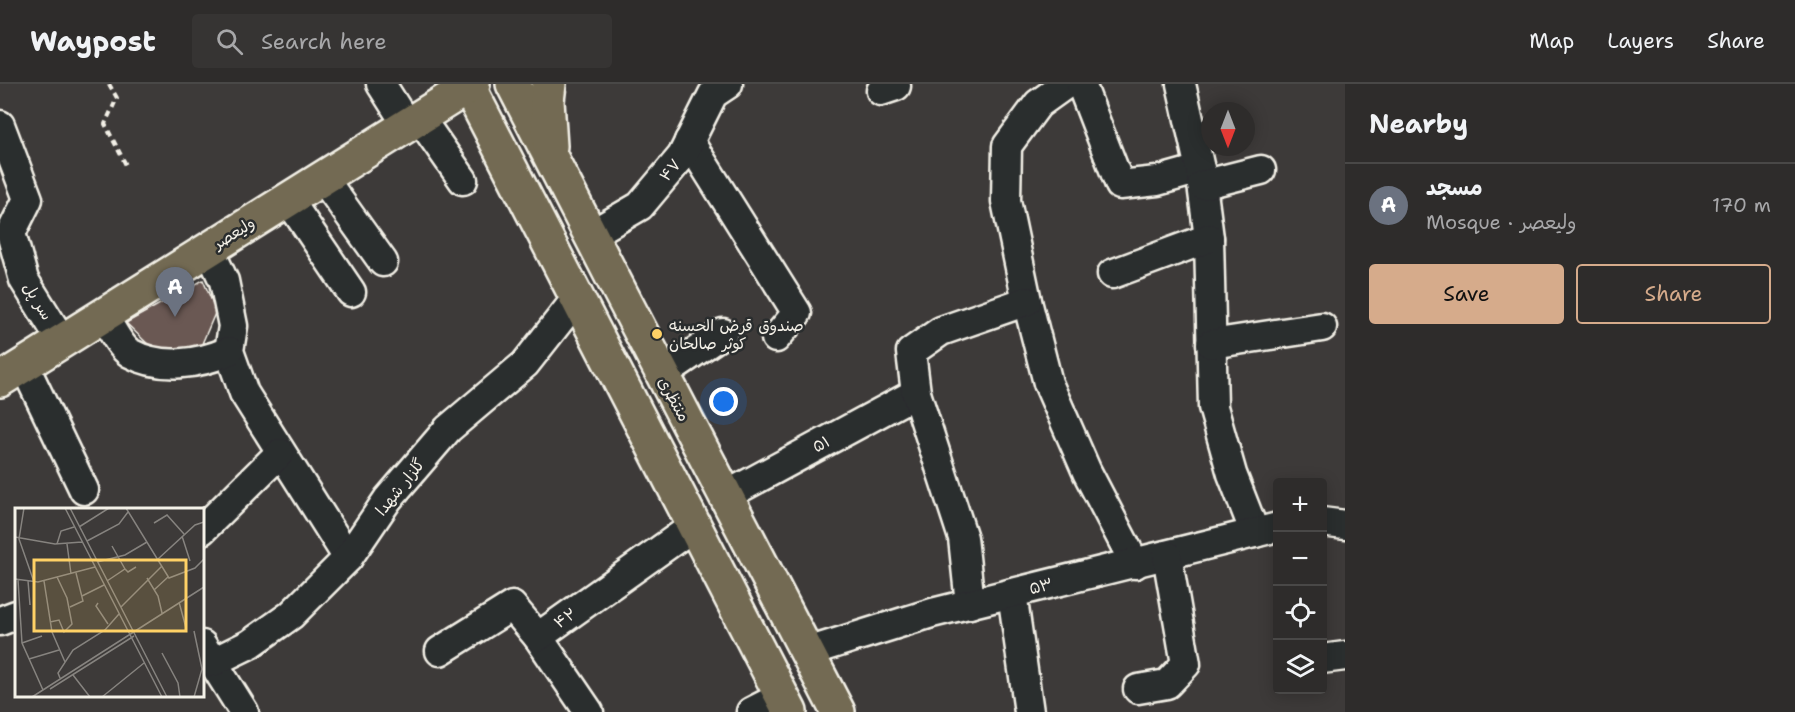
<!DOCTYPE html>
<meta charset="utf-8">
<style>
body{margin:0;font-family:"Shantell Sans","Playpen Sans Arabic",sans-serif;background:#363433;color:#f1f3f6}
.controls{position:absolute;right:18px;bottom:18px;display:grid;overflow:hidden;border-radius:6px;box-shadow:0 3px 15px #0003}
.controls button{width:54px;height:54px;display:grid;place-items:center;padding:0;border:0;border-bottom:2px solid #494847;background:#2e2c2b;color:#f1f3f6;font:30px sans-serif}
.compass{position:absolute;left:1201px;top:18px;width:54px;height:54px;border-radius:50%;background:#2e2c2b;box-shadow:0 3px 15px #0003;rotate:180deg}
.you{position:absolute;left:724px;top:318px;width:21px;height:21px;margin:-15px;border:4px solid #fff;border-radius:50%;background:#1a73e8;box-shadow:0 0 0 9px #1a73e833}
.badge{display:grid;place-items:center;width:39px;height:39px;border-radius:50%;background:#d6ab8b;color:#fff;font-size:20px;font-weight:700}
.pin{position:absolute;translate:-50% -50px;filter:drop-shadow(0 2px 3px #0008)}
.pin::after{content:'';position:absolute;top:32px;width:21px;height:18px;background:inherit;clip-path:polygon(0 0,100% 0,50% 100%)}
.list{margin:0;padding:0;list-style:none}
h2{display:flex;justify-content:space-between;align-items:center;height:78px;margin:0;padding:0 24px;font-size:26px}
h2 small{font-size:20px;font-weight:400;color:#a7a7a9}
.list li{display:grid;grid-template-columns:39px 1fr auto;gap:18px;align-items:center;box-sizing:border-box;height:84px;padding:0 24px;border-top:2px solid #494847}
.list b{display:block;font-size:22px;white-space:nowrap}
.list p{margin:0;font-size:20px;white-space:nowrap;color:#a7a7a9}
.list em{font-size:20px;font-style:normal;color:#a7a7a9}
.actions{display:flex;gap:12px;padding:18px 24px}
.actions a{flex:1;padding:14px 0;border:2px solid #d6ab8b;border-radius:6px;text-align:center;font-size:21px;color:#d6ab8b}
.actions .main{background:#d6ab8b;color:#111}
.icon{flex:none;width:33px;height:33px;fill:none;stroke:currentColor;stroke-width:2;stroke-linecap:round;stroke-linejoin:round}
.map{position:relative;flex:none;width:1345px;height:628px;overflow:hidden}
header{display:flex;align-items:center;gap:36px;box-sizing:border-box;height:84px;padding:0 30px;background:#2e2c2b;border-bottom:2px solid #494847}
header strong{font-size:28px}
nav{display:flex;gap:33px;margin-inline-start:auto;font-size:21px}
.search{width:420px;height:54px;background:#363433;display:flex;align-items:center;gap:15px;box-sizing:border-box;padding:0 21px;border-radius:6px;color:#a7a7a9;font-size:22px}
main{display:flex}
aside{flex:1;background:#2e2c2b}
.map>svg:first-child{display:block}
.building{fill:#6a5853;stroke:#f4f1e8;stroke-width:1.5}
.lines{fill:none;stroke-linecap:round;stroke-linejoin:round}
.minor-casing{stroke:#f4f1e8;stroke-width:33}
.major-casing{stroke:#f4f1e8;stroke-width:38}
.path{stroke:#f4f1e8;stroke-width:4;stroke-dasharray:6 4.5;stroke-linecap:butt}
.minor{stroke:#2a2d2e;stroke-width:28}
.major{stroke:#736b52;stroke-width:33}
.poi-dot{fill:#ffd166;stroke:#2a2d2e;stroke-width:2}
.labels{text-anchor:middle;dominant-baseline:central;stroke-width:5;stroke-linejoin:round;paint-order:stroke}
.street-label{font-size:16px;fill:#f4f1e8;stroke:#2a2d2e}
.poi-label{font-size:16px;fill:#f4f1e8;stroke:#2a2d2e;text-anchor:start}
.inset-road{fill:none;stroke:#86837f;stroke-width:1.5}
.view{fill:#ffd166;fill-opacity:0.15;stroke:#ffd166;stroke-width:3}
.inset-edge{fill:none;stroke:#f4f1e8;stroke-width:3}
</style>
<header>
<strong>Waypost</strong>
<div class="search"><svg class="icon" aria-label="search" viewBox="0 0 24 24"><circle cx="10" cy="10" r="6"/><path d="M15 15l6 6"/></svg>Search here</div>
<nav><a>Map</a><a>Layers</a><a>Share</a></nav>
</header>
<main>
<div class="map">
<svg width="1345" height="628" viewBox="0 0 1345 628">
<rect width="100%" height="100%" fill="#3d3a39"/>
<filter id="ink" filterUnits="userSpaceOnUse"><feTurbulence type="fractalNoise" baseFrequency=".0167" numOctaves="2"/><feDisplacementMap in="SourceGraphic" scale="12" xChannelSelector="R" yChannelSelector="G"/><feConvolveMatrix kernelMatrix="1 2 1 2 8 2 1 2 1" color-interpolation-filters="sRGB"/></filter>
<g filter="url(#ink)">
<path class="building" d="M203,196L216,227L198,269L153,265L126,239Z"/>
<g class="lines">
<g class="minor-casing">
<g id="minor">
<path d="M381,0L407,41"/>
<path d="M1066,0L1038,20L1007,62L1006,117L1027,217L1048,299L1087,388L1135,480"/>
<path d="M1081,0L1120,101L1157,97L1200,85"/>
<path d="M1181,0L1200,85L1209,154L1213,323L1232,390L1255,449"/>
<path d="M881,7L896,2L895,0"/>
<path d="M419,33L463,96"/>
<path d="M0,41L28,115L11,149L24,196L62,257"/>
<path d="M689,57L797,229L776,254"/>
<path d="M323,94L383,178"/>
<path d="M1202,101L1261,86"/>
<path d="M288,115L351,208"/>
<path d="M590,151L640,122L682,72L713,10L728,0"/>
<path d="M209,165L224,197L233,242L229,267L244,309L348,474"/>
<path d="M1112,190L1209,154"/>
<path d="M103,231C110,242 120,263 130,269C161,286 199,280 229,267"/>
<path d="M1211,260L1322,243"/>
<path d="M24,281L84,406"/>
<path d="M661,291L723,249"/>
<path d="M727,411L916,309"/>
<path d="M1322,438L1345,441"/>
<path d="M202,446L280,369"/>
<path d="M1012,509L1029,628"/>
<path d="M970,520L963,454L916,309L911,268L941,247L1027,217"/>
<path d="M0,537L16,531"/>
<path d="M538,553L589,628"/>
<path d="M202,561L244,628"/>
<path d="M440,567L512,522L538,553L694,442"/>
<path d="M807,568L932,529L1278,443"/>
<path d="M1322,575L1345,572"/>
<path d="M213,578L250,560L291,531L348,474L388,415L448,345L525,280L577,214"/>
<path d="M1138,605L1167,600L1186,580L1167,471"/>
<path d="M751,628L782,612"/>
</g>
</g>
<g class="major-casing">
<g id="major">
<path d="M467,0L790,628"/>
<path d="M513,0C620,210 730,418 838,628"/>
<path d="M549,0L547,17L550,62"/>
<path d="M0,296L473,0"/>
</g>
</g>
<path class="path" d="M109,0L117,14L105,40L127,83"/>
<use href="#minor" class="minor"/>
<use href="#major" class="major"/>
</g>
</g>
<circle class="poi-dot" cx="657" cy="250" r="6"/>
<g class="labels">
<g class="street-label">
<text transform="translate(670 86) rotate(-51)">۴۷</text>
<text transform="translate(234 149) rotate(-32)">ولیعصر</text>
<text transform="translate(38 217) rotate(59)">سر پل</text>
<text transform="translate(674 315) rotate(61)">منتظری</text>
<text transform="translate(821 360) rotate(-28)">۵۱</text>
<text transform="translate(400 403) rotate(-51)">گلزار شهدا</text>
<text transform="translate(1041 502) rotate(-14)">۵۳</text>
<text transform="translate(565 534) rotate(-35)">۴۲</text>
</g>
<g class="poi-label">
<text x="669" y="241">صندوق قرض الحسنه<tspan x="669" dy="18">کوثر صالحان</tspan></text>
</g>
</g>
<g transform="translate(15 424)">
<rect width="189" height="189" fill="#3d3a39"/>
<path class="inset-road" d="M9,0L4,31L19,74M50,0L147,189M55,0L152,189M111,0L154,70L180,60L189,51M139,15L152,7L169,26M64,19L94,0M167,28L175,53M0,29L40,36L67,34M72,33L104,16L113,4M42,36L46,23L59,19M52,36L56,66M97,38L110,61M143,51L180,17L189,14M82,54L110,47L132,34M132,70L143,88L147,105M0,71L23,74L80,59M3,72L7,135L28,182M13,73L15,97M29,73L37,124L50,154M92,73L110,61L113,64L121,59M139,82L153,69M67,88L89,77M164,94L171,120M83,95L81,98L93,116M55,99L68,93L61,65M106,99L147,58M35,114L44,112L49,124L57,116L52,90L42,69M7,135L27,128M147,145L163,175L165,189M14,151L44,142M58,167L75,189M45,170L43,165L58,142L90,122L104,106M35,181L119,128M17,189L189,79M87,189L129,155M179,189L187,161L179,123"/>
<path class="view" d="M19,52H171V123H19Z"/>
<rect width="189" height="189" class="inset-edge"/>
</g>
</svg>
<div class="controls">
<button>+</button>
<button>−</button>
<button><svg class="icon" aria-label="locate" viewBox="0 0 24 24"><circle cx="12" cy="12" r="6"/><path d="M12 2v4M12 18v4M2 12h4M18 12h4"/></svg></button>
<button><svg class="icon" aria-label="layers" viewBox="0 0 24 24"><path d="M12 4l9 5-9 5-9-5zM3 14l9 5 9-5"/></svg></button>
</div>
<svg class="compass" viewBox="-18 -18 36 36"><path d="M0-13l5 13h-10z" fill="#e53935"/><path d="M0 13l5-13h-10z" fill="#a7a7a9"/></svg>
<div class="you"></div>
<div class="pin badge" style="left:175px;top:233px;background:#6b7280">A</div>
</div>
<aside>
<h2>Nearby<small></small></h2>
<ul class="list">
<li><span class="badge" style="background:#6b7280">A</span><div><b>مسجد</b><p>Mosque · ولیعصر</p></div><em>170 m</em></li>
</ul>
<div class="actions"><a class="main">Save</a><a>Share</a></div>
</aside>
</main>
